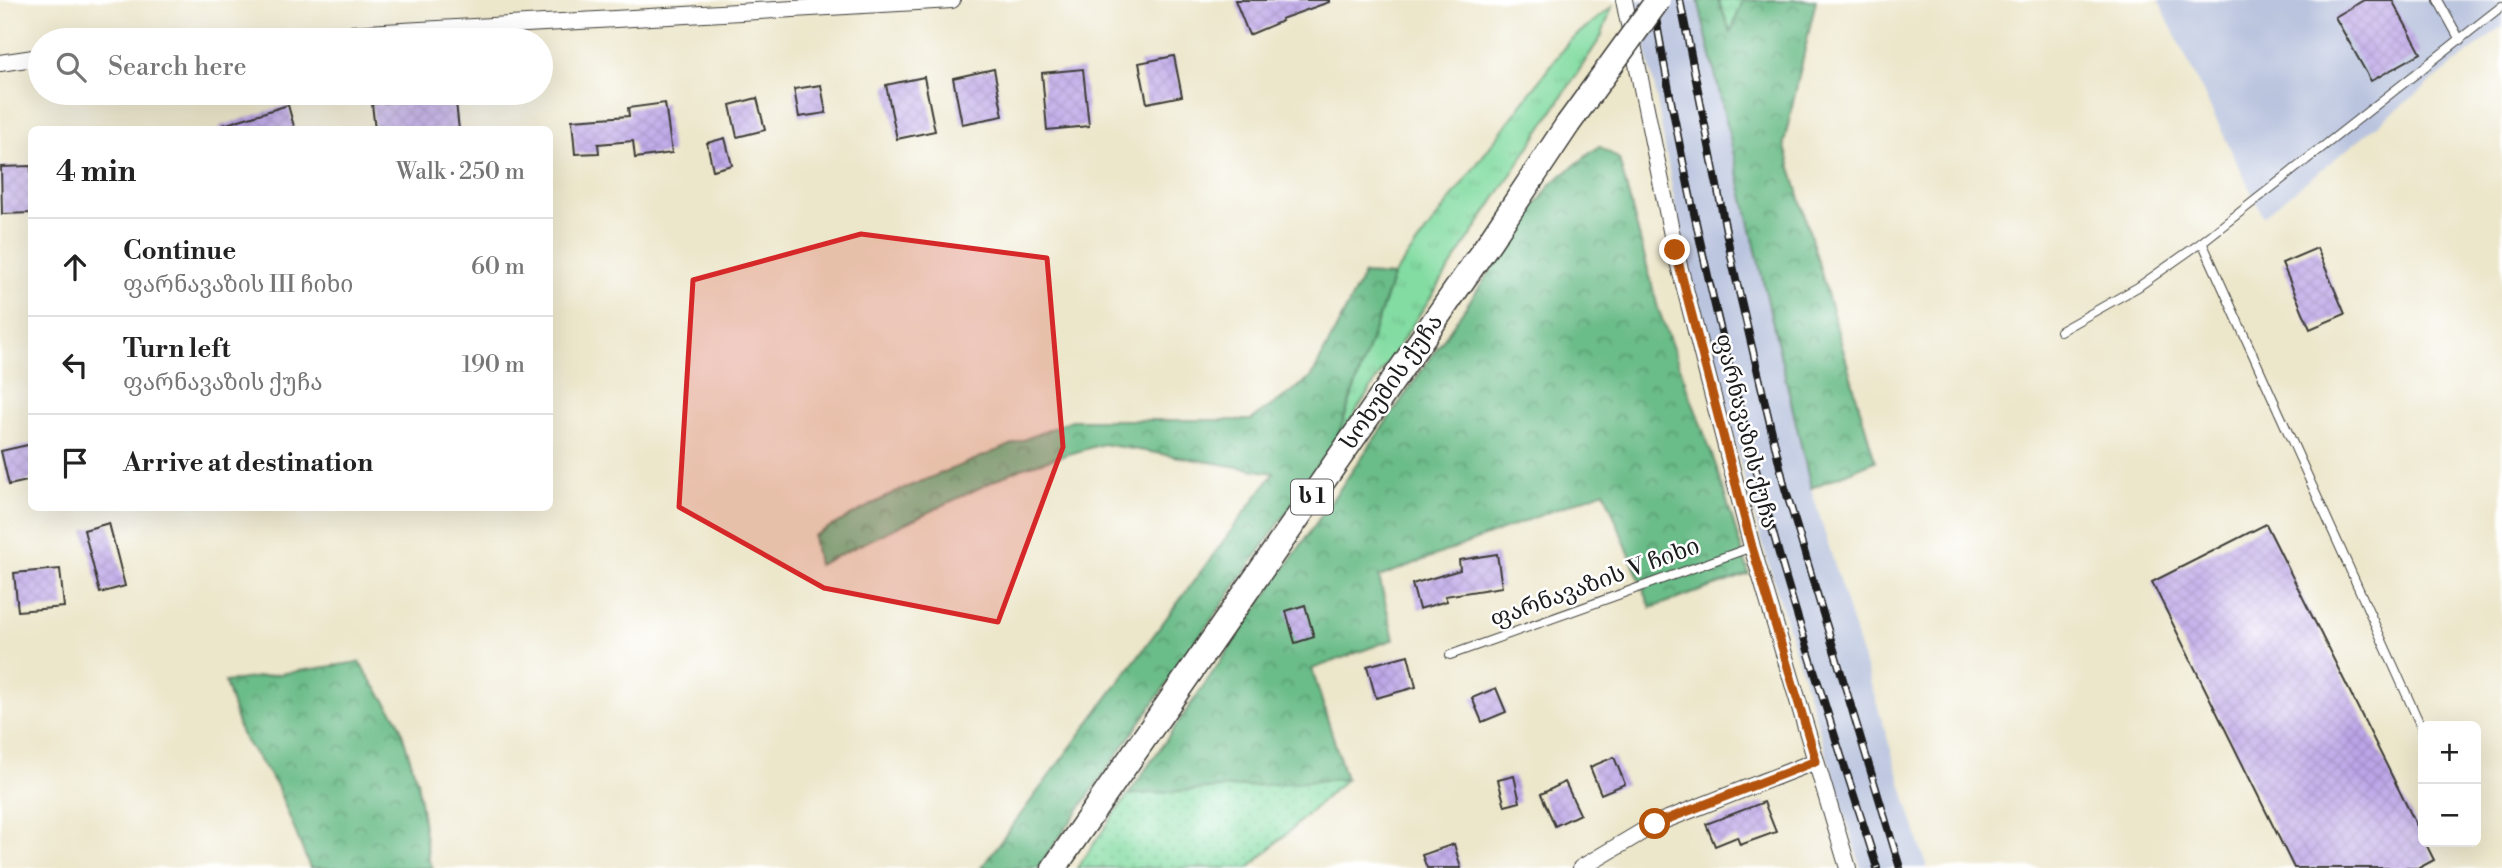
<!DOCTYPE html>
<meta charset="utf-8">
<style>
body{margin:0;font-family:"Libre Bodoni","Noto Serif Georgian",serif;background:#f2f2f2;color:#222}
.controls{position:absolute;right:21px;bottom:21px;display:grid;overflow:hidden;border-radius:10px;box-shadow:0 7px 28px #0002}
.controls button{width:63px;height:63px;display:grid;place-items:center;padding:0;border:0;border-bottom:2px solid #e0e0e0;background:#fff;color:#222;font:35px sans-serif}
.stop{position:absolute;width:21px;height:21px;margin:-16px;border:5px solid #b45309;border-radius:50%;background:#fff}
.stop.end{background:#b45309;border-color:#fff;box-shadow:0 2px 7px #0008}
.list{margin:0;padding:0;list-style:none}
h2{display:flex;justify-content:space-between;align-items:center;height:91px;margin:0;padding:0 28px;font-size:30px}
h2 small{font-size:23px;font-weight:400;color:#767676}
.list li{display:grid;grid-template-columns:46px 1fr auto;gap:21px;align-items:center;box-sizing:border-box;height:98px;padding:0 28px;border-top:2px solid #e0e0e0}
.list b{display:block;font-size:26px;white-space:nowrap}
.list p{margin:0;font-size:23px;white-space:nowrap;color:#767676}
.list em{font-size:23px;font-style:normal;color:#767676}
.icon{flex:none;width:38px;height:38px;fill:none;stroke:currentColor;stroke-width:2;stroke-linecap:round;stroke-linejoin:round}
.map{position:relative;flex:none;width:2502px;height:868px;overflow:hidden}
.search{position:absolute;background:#fff;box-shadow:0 7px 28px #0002;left:28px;top:28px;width:525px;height:77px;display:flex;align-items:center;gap:18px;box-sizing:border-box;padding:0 24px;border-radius:38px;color:#767676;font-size:26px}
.panel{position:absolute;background:#fff;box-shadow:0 7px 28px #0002;left:28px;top:126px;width:525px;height:385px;border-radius:10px}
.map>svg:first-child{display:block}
.industrial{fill:#bac4de}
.grass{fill:url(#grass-tufts);stroke:#507c5f;stroke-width:2}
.forest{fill:url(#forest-crowns);stroke:#436c52;stroke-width:2}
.garden{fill:url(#garden-dots);stroke:#507c5f;stroke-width:2}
.building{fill:url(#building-cross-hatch)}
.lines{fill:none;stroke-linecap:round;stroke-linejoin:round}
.service-casing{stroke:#3b3a36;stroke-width:10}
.minor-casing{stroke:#3b3a36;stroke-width:18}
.trunk-casing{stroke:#3b3a36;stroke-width:27}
.service{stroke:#fff;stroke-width:8}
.minor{stroke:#fff;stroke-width:16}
.trunk{stroke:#fff;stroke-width:24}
.rail-casing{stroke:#1c1c1c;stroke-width:8}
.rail{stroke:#fff;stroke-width:5;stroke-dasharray:16;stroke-linecap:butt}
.trunk-bridge-casing{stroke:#3b3a36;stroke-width:27;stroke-linecap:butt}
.trunk-bridge{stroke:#fff;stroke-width:24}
.route{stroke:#b45309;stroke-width:9}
.marked{fill:#d62828;fill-opacity:0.2;stroke:#d62828;stroke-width:5;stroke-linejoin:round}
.labels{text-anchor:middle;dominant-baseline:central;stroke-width:5;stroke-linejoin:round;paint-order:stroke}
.shield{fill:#fff;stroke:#606060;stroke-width:2}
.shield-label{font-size:21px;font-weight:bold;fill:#1c1c1c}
.street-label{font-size:23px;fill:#1c1c1c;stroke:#fff}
</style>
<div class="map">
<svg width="2502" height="868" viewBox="0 0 2502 868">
<defs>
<pattern id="grass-tufts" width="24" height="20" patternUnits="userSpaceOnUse" patternTransform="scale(1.75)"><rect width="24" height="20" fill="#83dca2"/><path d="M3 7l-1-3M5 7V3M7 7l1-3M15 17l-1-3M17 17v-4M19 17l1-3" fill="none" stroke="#71bc8b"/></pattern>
<pattern id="forest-crowns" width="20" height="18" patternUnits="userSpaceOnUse" patternTransform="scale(1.75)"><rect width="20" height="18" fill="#6abc88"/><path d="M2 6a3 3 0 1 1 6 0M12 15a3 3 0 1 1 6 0" fill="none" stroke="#56986e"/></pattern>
<pattern id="garden-dots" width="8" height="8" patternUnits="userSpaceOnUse" patternTransform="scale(1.75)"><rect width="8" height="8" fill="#83dca2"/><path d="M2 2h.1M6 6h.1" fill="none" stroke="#71bc8b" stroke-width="1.8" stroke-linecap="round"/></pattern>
<pattern id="building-cross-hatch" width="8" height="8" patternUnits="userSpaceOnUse" patternTransform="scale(1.75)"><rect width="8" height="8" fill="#bca5e7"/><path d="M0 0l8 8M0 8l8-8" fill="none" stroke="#a18dc6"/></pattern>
</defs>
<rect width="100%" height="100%" fill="#fff"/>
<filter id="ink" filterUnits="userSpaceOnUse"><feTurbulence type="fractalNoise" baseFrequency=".0143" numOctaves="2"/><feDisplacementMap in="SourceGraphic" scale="14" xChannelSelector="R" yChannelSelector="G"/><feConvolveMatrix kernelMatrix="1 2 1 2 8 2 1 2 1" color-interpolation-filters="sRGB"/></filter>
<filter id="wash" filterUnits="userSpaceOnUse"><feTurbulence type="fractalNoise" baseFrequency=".00686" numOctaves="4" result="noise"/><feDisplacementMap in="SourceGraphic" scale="28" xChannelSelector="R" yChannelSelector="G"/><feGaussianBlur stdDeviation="1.57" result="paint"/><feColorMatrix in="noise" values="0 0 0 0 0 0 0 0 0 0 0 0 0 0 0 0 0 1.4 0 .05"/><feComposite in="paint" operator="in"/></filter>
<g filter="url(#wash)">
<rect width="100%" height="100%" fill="#ece6ca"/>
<g class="industrial">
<path d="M1634,0H1698L1811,488L1927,868H1861L1757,525L1681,241L1655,89Z"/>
<path d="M2158,0H2502V26L2263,216Z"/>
</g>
<g class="grass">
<path d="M1718,0H1743L1731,33Z"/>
<path d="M1612,7L1601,37L1336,442L1393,276L1569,41Z"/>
</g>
<g class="forest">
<path d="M1698,0H1718L1731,32L1743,0H1816L1784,143L1875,461L1811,488Z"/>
<path d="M1599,146L1619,159L1658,308L1716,466L1749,574L1651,608L1604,491L1379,577L1394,639L1312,669L1346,779L1128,795L1550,185Z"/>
<path d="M1364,274L1393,276L1336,442L1038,868H981L1274,473L1103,444L1021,468L818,565L813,536L895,492L1072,420H1251L1311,378Z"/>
<path d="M359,662L398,720L417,781L429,861L433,868H310L277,786L241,734L225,682Z"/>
</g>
<path class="garden" d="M1346,779L1249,868H1077L1128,795Z"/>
<g id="blocks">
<g class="building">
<path d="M1235,0H1329V2L1281,19L1282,21L1249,35Z"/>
<path d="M2364,0H2392L2421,53L2371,81L2335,17Z"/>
<path d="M1174,56L1182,96L1147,103L1139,63Z"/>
<path d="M994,69L1003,116L962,124L953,78Z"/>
<path d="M1083,69L1089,126L1047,130L1042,73Z"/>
<path d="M924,77L935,131L897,139L886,85Z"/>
<path d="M821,85L826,113L799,117L794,89Z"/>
<path d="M448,93H455L459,130H375L372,104L419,99L418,96Z"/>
<path d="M757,98L765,130L737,137L730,105Z"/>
<path d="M665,103L672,153L635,158L633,141L598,144L599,153L575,154L572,120L629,116L628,108Z"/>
<path d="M288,105L295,130H220V126Z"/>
<path d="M725,138L732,165L713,170L707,143Z"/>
<path d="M31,166L32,213L2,214L1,167Z"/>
<path d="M2317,248L2345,314L2310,329L2282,263Z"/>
<path d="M32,444V480L9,485L1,451Z"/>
<path d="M109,523L125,586L100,593L84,530Z"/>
<path d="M2266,524L2434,860L2419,868H2294L2152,582Z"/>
<path d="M1497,554L1502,587L1445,596L1447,601L1419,609L1412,584L1460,570L1459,560Z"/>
<path d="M60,569L64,607L18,611L14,573Z"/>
<path d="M1305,605L1314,637L1295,643L1286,611Z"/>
<path d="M1408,655L1416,687L1376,698L1367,666Z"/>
<path d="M1496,688L1506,712L1482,722L1472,698Z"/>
<path d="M1614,757L1625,784L1601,794L1590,767Z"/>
<path d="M1514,776L1520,802L1505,806L1498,780Z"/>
<path d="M1565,782L1580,814L1555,826L1541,794Z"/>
<path d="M1764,802L1776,832L1740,845L1737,837L1715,846L1706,824Z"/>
<path d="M1454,844L1461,868H1427L1422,855Z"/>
</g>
</g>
</g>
<g filter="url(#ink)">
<use href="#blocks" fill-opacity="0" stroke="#3b3a36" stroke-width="2"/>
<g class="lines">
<g class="service-casing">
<g id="service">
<path d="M2438,0L2460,40"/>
<path d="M2202,242L2423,731"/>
<path d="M2060,331L2138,287L2202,242L2502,6"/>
<path d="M1450,655L1752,547"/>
</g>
</g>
<g class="minor-casing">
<g id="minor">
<path d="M1624,0L1675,250L1752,547L1848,868"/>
<path d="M241,40L952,0"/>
<path d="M0,63L40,57"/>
<path d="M1581,868L1655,824L1816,761"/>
</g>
</g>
<g class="trunk-casing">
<path id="trunk" d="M1054,868L1490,241L1568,124"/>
</g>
<use href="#service" class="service"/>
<use href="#minor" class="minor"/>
<use href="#trunk" class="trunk"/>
<g class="rail-casing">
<g id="rail">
<path d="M1653,0C1684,187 1728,371 1779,554C1809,659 1844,763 1877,868"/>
<path d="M1680,0L1733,266L1785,488L1900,868"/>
</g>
</g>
<use href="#rail" class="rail"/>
<g class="trunk-bridge-casing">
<path id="trunk-bridge" d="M1568,124L1658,0"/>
</g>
<use href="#trunk-bridge" class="trunk-bridge"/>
</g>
</g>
<g class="lines" filter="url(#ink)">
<path class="route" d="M1655,824L1816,761L1752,547L1675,250"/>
</g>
<path class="marked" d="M861,234L1047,258L1063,447L998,622L824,588L679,507L693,280Z"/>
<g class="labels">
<rect class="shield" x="1291" y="479.5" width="42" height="35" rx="5"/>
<g class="shield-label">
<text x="1312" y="497">ს 1</text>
</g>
<g class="street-label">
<text transform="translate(1392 382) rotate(-55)">სოხუმის ქუჩა</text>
<text transform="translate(1746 431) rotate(76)">ფარნავაზის ქუჩა</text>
<text transform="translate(1595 583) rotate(-20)">ფარნავაზის V ჩიხი</text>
</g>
</g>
</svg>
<div class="controls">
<button>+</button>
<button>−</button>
</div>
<div class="stop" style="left:1655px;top:824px"></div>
<div class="stop end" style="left:1675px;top:250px"></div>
<div class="search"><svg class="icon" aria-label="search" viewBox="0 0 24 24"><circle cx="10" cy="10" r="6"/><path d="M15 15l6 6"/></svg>Search here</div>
<section class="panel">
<h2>4 min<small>Walk · 250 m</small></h2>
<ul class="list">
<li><svg class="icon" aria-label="ahead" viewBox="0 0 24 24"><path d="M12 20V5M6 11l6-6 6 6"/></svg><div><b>Continue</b><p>ფარნავაზის III ჩიხი</p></div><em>60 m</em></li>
<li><svg class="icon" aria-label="left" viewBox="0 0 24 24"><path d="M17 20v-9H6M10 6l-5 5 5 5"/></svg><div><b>Turn left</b><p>ფარნავაზის ქუჩა</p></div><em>190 m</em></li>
<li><svg class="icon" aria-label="arrive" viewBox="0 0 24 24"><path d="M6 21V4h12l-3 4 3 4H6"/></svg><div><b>Arrive at destination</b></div></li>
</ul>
</section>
</div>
